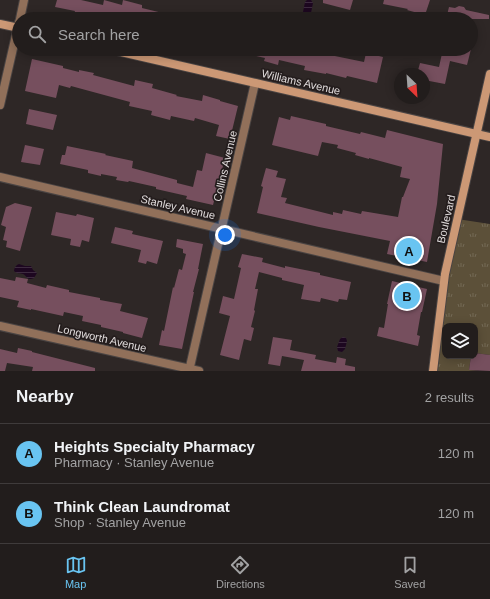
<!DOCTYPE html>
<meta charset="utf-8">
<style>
body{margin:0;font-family:Helvetica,sans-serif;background:#2a2625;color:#f1f3f6}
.controls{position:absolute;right:12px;bottom:12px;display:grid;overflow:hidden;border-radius:8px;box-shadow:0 2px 10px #0003}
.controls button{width:36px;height:36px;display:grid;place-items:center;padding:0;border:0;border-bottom:1px solid #3f3b3b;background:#221d1c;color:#f1f3f6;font:20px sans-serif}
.compass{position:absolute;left:394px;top:68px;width:36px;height:36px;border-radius:50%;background:#221d1c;box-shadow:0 2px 10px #0003;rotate:155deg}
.you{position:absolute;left:225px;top:235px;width:14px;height:14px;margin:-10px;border:3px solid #fff;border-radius:50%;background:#1a73e8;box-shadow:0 0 0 6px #1a73e833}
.badge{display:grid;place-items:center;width:26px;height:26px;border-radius:50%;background:#69c4f1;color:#111;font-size:13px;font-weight:700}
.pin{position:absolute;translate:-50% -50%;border:2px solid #fff;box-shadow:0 1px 4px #0006}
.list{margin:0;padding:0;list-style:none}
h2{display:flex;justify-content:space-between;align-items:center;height:52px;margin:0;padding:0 16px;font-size:17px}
h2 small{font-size:13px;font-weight:400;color:#a2a2a3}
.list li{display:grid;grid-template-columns:26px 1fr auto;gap:12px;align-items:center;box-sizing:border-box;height:60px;padding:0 16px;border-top:1px solid #3f3b3b}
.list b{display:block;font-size:15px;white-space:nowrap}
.list p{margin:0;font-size:13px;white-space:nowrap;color:#a2a2a3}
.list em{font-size:13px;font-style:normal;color:#a2a2a3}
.icon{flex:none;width:22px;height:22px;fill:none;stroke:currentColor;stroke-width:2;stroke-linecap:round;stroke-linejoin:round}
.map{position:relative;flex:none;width:490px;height:371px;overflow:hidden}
.search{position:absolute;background:#221d1c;box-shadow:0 2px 10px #0003;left:12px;right:12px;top:12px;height:44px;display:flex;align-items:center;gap:10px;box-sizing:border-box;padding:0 14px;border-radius:22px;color:#a2a2a3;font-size:15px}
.sheet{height:172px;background:#221d1c}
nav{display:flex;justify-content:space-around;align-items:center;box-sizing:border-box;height:56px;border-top:1px solid #3f3b3b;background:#221d1c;font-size:11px;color:#a2a2a3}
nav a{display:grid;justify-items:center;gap:2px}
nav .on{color:#69c4f1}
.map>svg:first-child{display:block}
.grass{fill:url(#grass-tufts)}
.water{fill:url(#water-rules)}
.building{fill:#764f5e}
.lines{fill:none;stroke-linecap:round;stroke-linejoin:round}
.street-casing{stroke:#4a4443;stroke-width:10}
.secondary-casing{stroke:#4a4443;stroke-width:10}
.street{stroke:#91705a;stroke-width:8}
.secondary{stroke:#cc9875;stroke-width:8}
.labels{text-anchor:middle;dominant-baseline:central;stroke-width:3.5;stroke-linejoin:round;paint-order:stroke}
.street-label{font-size:11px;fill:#e0dbdb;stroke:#241d1d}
</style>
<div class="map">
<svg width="490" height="371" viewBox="0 0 490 371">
<defs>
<pattern id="grass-tufts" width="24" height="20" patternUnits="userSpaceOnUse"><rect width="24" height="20" fill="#5c5039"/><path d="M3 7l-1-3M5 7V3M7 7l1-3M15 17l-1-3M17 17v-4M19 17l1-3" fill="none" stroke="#736955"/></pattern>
<pattern id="water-rules" width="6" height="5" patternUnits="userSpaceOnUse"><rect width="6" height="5" fill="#1d0720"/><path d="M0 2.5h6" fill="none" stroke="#3e2b40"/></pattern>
</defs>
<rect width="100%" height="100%" fill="#2e2726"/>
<path class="grass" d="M457,219L490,224V355L475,353V326H445V356H471L469,370L478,371H434Z"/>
<g class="water">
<path d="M307,0H311L313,3L311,13L308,14H305L303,12L305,2Z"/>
<path d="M19,264L25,266H31L33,270L37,273L34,278C27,281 28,277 23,274C20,273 17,274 14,271C14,268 16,265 19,264Z"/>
<path d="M343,337L346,338L347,341L345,349L342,352L338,351L337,347L340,339Z"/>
</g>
<g class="building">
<path d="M57,0H81L103,5L104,0L122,5L123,0L142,5V8L175,16L174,19H95L74,14L75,11L55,7Z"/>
<path d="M323,0H353L350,10L323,3Z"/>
<path d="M384,0H430L425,15L407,10L408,9L383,4Z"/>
<path d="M459,6L464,7L466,10L489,15V19H446L449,7L455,8Z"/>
<path d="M242,49H304L319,53V51L331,53L330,55L364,62L366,53L383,57L377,83L347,76L346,78L326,73V74L304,70L305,66L279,60L278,65L264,61L265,58L242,53Z"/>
<path d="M443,49H471L467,65L450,61L445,84L424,80V74H417L420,63L439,67Z"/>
<path d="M32,59L63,66V68L79,72V70L94,73L93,75L134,86L135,80L153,84L152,88L177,95L176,96L202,101L203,95L220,100V101L238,106L230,139L216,136L219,125L195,118L194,121L171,116L170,120L151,115L152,111L129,106L130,102L71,86L70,88L59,85L56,98L25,91Z"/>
<path d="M29,109L57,115L53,130L26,124Z"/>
<path d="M291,116L326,124V126L360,134L361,132L385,138L387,130L443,144L437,204L433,227L427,262L387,254L390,241L319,227L257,213L263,187L261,186L266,168L278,171L276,177L286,179L281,197L287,198L285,203L333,215V212L342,214L343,210L361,214L362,211L398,217L402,197H403L410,179L400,177L402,167L369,158V159L355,155L356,153L337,148L338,145L322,142L318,156L272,145L279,117L290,120Z"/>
<path d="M25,145L44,149L40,165L21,162Z"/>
<path d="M67,146L106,154L105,155L133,161L132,168L177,180V183L193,187L197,170L202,171L206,153L225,158L213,205L186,199L187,196L156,189V187L129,181L128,182L116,180L117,177L101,174V176L88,173V170L60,164L62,155H65Z"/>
<path d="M15,203L32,207L20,251L6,247L7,241L3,240L6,227L1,225L6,207Z"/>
<path d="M56,212L76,216L77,214L94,218L89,242L82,240L80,247L70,245L71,239L51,235Z"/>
<path d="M115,227L133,231L132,234L163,241L157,264L147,261L146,264L138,262L141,250L111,243Z"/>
<path d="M177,239L203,244L198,269H199L193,292H194L182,349L159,345L162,330L164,331L173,287L174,288L179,269L182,270L186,254L183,253V249L176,247Z"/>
<path d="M242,254L263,258L262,262L285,268V266L320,273V275L351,282L347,300L339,299L338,302L321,298L320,302L301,299L304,285L282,280V278L259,272L255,289H258L254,310L255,311L251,327L254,328L251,341L244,339L239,360L220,355L230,316L219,313L223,296L234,299L241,268L238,267Z"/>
<path d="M16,277L28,279L27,283L46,288L47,285L69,290V292L100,298V300L122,304L120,311L148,318L142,338L123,333V332L101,327V325L82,321L83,316L64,312L63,316L31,309V310L17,307L19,301L0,297V278L15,281Z"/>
<path d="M392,281L427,289L422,312H421L417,335L420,336L418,346L377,336L379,327L384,328L388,304H387Z"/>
<path d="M273,337L292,340L290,350L316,355L315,359L336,363L337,357L346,359L345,365L355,367V371H301L304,360L282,356L280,366L268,364Z"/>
<path d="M18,348L32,351V352L95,368V371H32L33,367L7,363L5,371H0V349L17,353Z"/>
<path d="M475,353L490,355V371L469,370L471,356H475Z"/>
</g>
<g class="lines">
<g class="street-casing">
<g id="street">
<path d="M20,19L24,0"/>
<path d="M0,105L19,22"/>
<path d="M0,177L444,281"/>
<path d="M0,326L199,371"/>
<path d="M189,371L255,83"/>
</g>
</g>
<g class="secondary-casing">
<g id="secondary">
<path d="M0,24L19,28"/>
<path d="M108,49L490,137"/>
<path d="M433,371L445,274L490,74"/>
</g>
</g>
<use href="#street" class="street"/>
<use href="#secondary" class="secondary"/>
</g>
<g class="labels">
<g class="street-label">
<text transform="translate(301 82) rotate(13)">Williams Avenue</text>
<text transform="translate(225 166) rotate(-77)">Collins Avenue</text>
<text transform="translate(178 207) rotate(13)">Stanley Avenue</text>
<text transform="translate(446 219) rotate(-77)">Boulevard</text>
<text transform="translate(102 338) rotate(13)">Longworth Avenue</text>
</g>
</g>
</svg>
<div class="controls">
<button><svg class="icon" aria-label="layers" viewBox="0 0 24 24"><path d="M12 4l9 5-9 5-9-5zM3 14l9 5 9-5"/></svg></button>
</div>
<svg class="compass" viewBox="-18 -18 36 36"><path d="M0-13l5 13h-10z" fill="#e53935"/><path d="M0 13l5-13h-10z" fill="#a2a2a3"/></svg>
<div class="you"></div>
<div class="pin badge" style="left:409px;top:251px">A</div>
<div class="pin badge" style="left:407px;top:296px">B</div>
<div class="search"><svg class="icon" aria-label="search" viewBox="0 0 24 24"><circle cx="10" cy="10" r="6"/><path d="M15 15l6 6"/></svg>Search here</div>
</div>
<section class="sheet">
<h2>Nearby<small>2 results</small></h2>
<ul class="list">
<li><span class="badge">A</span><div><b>Heights Specialty Pharmacy</b><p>Pharmacy · Stanley Avenue</p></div><em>120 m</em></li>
<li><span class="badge">B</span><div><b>Think Clean Laundromat</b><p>Shop · Stanley Avenue</p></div><em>120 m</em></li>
</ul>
</section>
<nav>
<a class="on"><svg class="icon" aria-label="map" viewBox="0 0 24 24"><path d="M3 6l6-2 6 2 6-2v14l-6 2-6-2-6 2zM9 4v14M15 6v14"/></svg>Map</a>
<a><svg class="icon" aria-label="directions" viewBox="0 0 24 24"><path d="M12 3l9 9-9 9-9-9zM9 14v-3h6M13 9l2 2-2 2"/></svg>Directions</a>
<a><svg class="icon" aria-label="saved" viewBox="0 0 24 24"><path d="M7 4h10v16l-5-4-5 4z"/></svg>Saved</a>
</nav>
